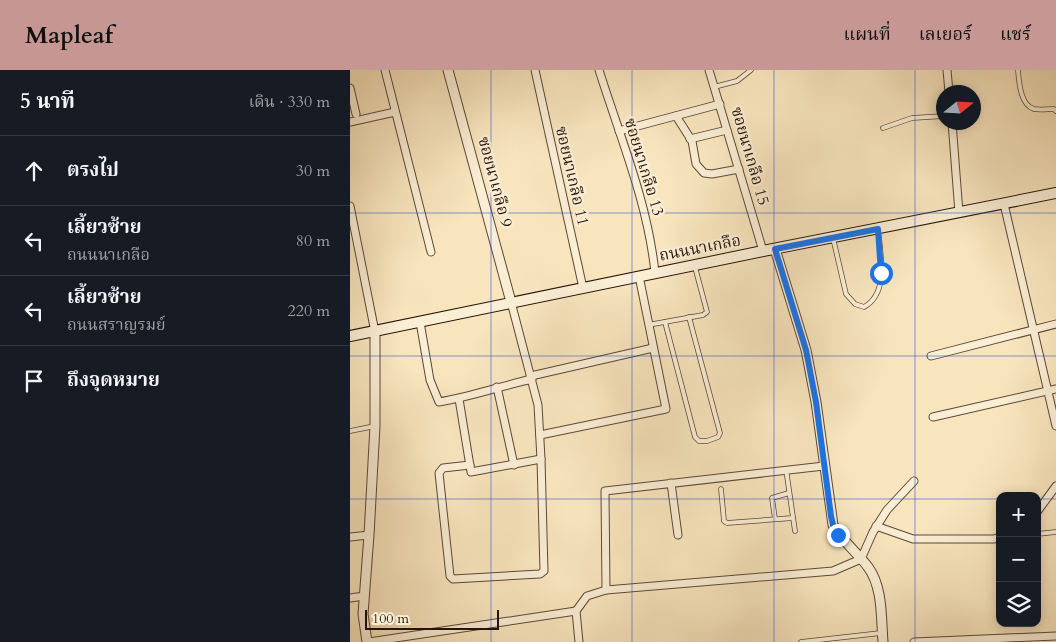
<!DOCTYPE html>
<html lang="th">
<meta charset="utf-8">
<style>
body{margin:0;font-family:Cardo,"Noto Serif Thai",serif;background:#242831;color:#f1f3f6}
.controls{position:absolute;right:15px;bottom:15px;display:grid;overflow:hidden;border-radius:10px;box-shadow:0 2px 12px #0003}
.controls button{width:45px;height:45px;display:grid;place-items:center;padding:0;border:0;border-bottom:1px solid #363941;background:#171b24;color:#f1f3f6;font:25px sans-serif}
.compass{position:absolute;left:586px;top:15px;width:45px;height:45px;border-radius:50%;background:#171b24;box-shadow:0 2px 12px #0003;rotate:72deg}
.scale{position:absolute;left:15px;bottom:12px;width:134px;box-sizing:border-box;padding-left:5px;border:2px solid #281407;border-top:0;font-size:14px;line-height:18px;white-space:nowrap;color:#281407;-webkit-text-stroke:4px #faeed5;paint-order:stroke}
.stop{position:absolute;width:15px;height:15px;margin:-11px;border:4px solid #1a73e8;border-radius:50%;background:#fff}
.stop.end{background:#1a73e8;border-color:#fff;box-shadow:0 1px 5px #0008}
.list{margin:0;padding:0;list-style:none}
h2{display:flex;justify-content:space-between;align-items:center;height:65px;margin:0;padding:0 20px;font-size:21px}
h2 small{font-size:16px;font-weight:400;color:#9ea1a6}
.list li{display:grid;grid-template-columns:32px 1fr auto;gap:15px;align-items:center;box-sizing:border-box;height:70px;padding:0 20px;border-top:1px solid #363941}
.list b{display:block;font-size:19px;white-space:nowrap}
.list p{margin:0;font-size:16px;white-space:nowrap;color:#9ea1a6}
.list em{font-size:16px;font-style:normal;color:#9ea1a6}
.icon{flex:none;width:28px;height:28px;fill:none;stroke:currentColor;stroke-width:2;stroke-linecap:round;stroke-linejoin:round}
.map{position:relative;flex:none;width:706px;height:572px;overflow:hidden}
header{display:flex;align-items:center;gap:30px;box-sizing:border-box;height:70px;padding:0 25px;background:#c59692;color:#111}
header strong{font-size:24px}
nav{display:flex;gap:28px;margin-inline-start:auto;font-size:18px}
main{display:flex}
aside{flex:1;background:#171b24}
.map>svg:first-child{display:block}
.lines{fill:none;stroke-linecap:round;stroke-linejoin:round}
.service-casing{stroke:#5c4835;stroke-width:5.5}
.minor-casing{stroke:#5c4835;stroke-width:9}
.tertiary-casing{stroke:#5c4835;stroke-width:11}
.secondary-casing{stroke:#281407;stroke-width:12}
.service{stroke:#faeed5;stroke-width:4}
.minor{stroke:#faeed5;stroke-width:7}
.tertiary{stroke:#faeed5;stroke-width:9}
.secondary{stroke:#faeed5;stroke-width:10}
.route{stroke:#1a73e8;stroke-width:6}
.grid{fill:none;stroke:#1d4ed8;stroke-width:1;stroke-opacity:0.55}
.labels{text-anchor:middle;dominant-baseline:central;stroke-width:4.5;stroke-linejoin:round;paint-order:stroke}
.street-label{font-size:16px;fill:#281407;stroke:#faeed5}
</style>
<header>
<strong>Mapleaf</strong>
<nav><a>แผนที่</a><a>เลเยอร์</a><a>แชร์</a></nav>
</header>
<main>
<aside>
<h2>5 นาที<small>เดิน · 330 m</small></h2>
<ul class="list">
<li><svg class="icon" aria-label="ahead" viewBox="0 0 24 24"><path d="M12 20V5M6 11l6-6 6 6"/></svg><div><b>ตรงไป</b></div><em>30 m</em></li>
<li><svg class="icon" aria-label="left" viewBox="0 0 24 24"><path d="M17 20v-9H6M10 6l-5 5 5 5"/></svg><div><b>เลี้ยวซ้าย</b><p>ถนนนาเกลือ</p></div><em>80 m</em></li>
<li><svg class="icon" aria-label="left" viewBox="0 0 24 24"><path d="M17 20v-9H6M10 6l-5 5 5 5"/></svg><div><b>เลี้ยวซ้าย</b><p>ถนนสราญรมย์</p></div><em>220 m</em></li>
<li><svg class="icon" aria-label="arrive" viewBox="0 0 24 24"><path d="M6 21V4h12l-3 4 3 4H6"/></svg><div><b>ถึงจุดหมาย</b></div></li>
</ul>
</aside>
<div class="map">
<svg width="706" height="572" viewBox="0 0 706 572">
<rect width="100%" height="100%" fill="#f8e5be"/>
<filter id="stains"><feTurbulence type="fractalNoise" baseFrequency=".004" numOctaves="4"/><feColorMatrix values="0 0 0 0 .2 0 0 0 0 .09 0 0 0 0 .02 0 0 0 .5 -.17"/></filter>
<radialGradient id="worn" r=".72"><stop offset=".6" stop-color="#630" stop-opacity="0"/><stop offset="1" stop-color="#630" stop-opacity=".3"/></radialGradient>
<g class="lines">
<g class="service-casing">
<g id="service">
<path d="M668,0C669,11 670,35 684,39C689,40 698,39 704,39L706,41"/>
<path d="M364,17L387,11L401,0"/>
<path d="M533,58L562,48L594,46"/>
<path d="M483,168L496,224L505,234L514,237C540,223 530,183 528,159"/>
<path d="M315,252L345,367L349,371H357L368,367L370,363L339,247"/>
<path d="M298,255L353,245L357,242L345,197"/>
<path d="M0,361L25,356"/>
<path d="M436,399L445,461"/>
<path d="M371,419L374,451L377,453L443,448"/>
<path d="M425,449L422,428L439,423"/>
<path d="M687,464L706,462"/>
<path d="M451,572L531,563"/>
</g>
</g>
<g class="minor-casing">
<g id="minor">
<path d="M35,0L81,182"/>
<path d="M185,0L233,218"/>
<path d="M249,0C270,67 298,133 305,203"/>
<path d="M359,0L413,181"/>
<path d="M597,0L599,22"/>
<path d="M0,18L6,44"/>
<path d="M326,46L342,71L346,94L354,103L362,104L389,99"/>
<path d="M0,52L45,42"/>
<path d="M602,52L609,143"/>
<path d="M269,61L370,34"/>
<path d="M340,69L377,60"/>
<path d="M654,134L706,356"/>
<path d="M0,136L25,262"/>
<path d="M70,252L80,310L89,332C120,327 151,316 182,309"/>
<path d="M581,286L706,254"/>
<path d="M181,306L303,278"/>
<path d="M147,317L164,395"/>
<path d="M109,329L121,402L191,389"/>
<path d="M583,347L706,319"/>
<path d="M190,365L316,339L289,206"/>
<path d="M120,395L93,398L89,403L100,506L103,509L190,504L194,501L191,389L188,335L161,232"/>
<path d="M321,413L328,465"/>
<path d="M687,442L706,416"/>
<path d="M526,456L563,469H644L650,467"/>
<path d="M0,467L19,465"/>
<path d="M256,520L255,421L474,396"/>
<path d="M0,528L14,526"/>
<path d="M19,572L226,541"/>
<path d="M229,572L226,541L237,526L256,520L483,501L511,489L523,462L537,440L564,411"/>
<path d="M564,572L706,566"/>
</g>
</g>
<g class="tertiary-casing">
<g id="tertiary">
<path d="M98,0L161,232"/>
<path d="M425,179L456,280L466,332L483,455C492,471 507,482 518,497C533,517 531,548 533,572"/>
<path d="M17,572L13,544L19,465L25,356V262"/>
</g>
</g>
<g class="secondary-casing">
<path id="secondary" d="M0,266L413,181L706,123"/>
</g>
<use href="#service" class="service"/>
<use href="#minor" class="minor"/>
<use href="#tertiary" class="tertiary"/>
<use href="#secondary" class="secondary"/>
</g>
<g class="lines">
<path class="route" d="M488,465L483,455L481,446L466,332L456,280L425,179L528,159L531,203"/>
</g>
<path class="grid" d="M141,0V572M282,0V572M424,0V572M565,0V572M0,143H706M0,286H706M0,429H650M687,429H706"/>
<g class="labels">
<g class="street-label">
<text transform="translate(400 86) rotate(74)">ซอยนาเกลือ 15</text>
<text transform="translate(294 97) rotate(73)">ซอยนาเกลือ 13</text>
<text transform="translate(222 106) rotate(77)">ซอยนาเกลือ 11</text>
<text transform="translate(145 112) rotate(75)">ซอยนาเกลือ 9</text>
<text transform="translate(350 178) rotate(-11)">ถนนนาเกลือ</text>
</g>
</g>
<rect width="100%" height="100%" filter="url(#stains)"/>
<rect width="100%" height="100%" fill="url(#worn)"/>
</svg>
<div class="controls">
<button>+</button>
<button>−</button>
<button><svg class="icon" aria-label="layers" viewBox="0 0 24 24"><path d="M12 4l9 5-9 5-9-5zM3 14l9 5 9-5"/></svg></button>
</div>
<svg class="compass" viewBox="-18 -18 36 36"><path d="M0-13l5 13h-10z" fill="#e53935"/><path d="M0 13l5-13h-10z" fill="#9ea1a6"/></svg>
<div class="scale">100 m</div>
<div class="stop" style="left:531px;top:203px"></div>
<div class="stop end" style="left:488px;top:465px"></div>
</div>
</main>
